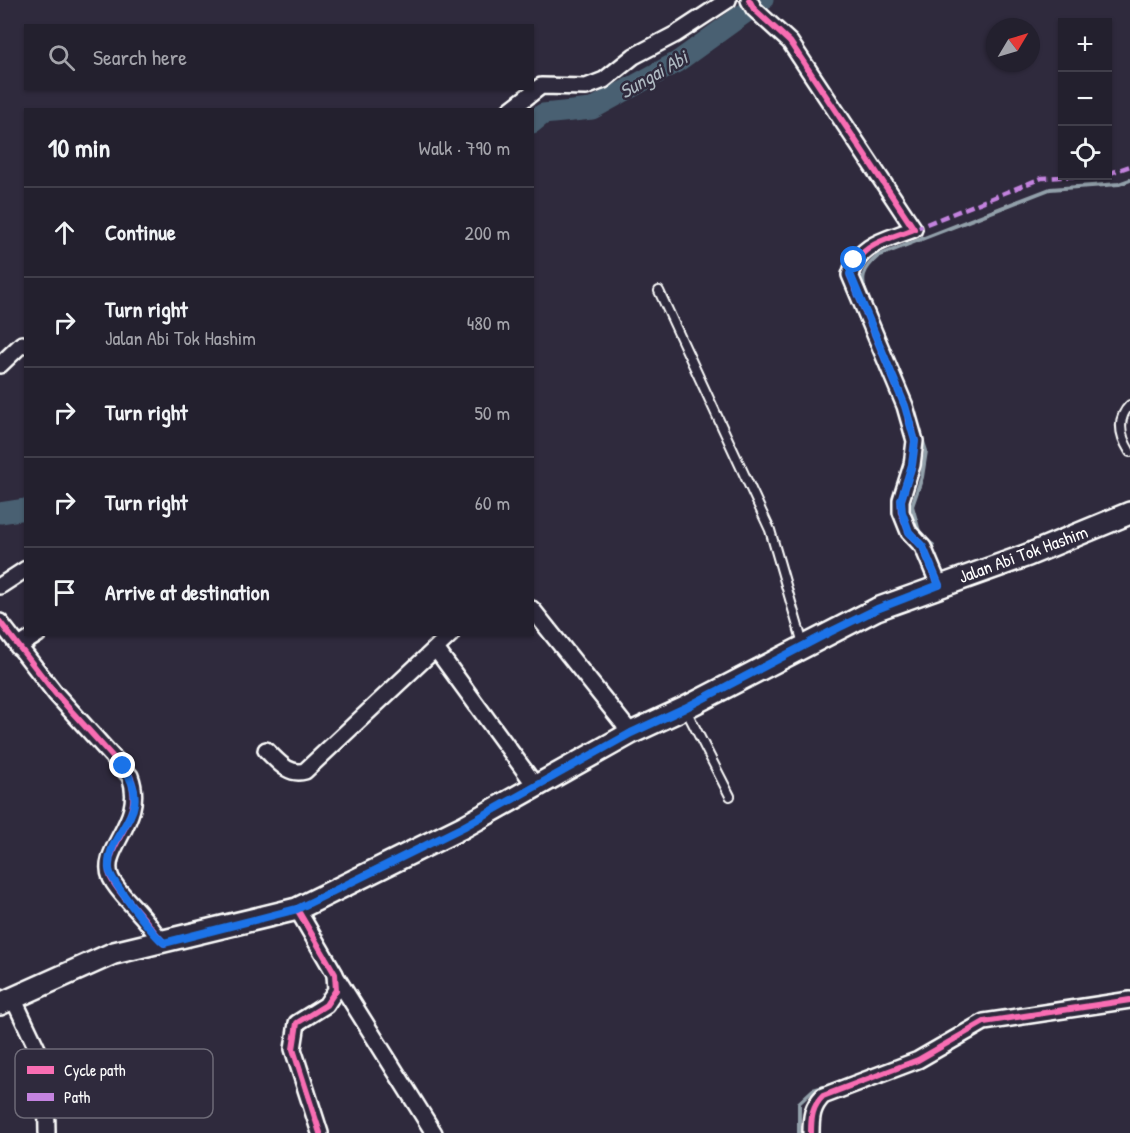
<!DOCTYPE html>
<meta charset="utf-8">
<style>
body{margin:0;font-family:"Patrick Hand",sans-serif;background:#2f2d3a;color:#f1f3f6}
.controls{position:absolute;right:18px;top:18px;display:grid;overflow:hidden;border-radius:0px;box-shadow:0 2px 4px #0004}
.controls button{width:54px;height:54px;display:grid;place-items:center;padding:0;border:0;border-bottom:2px solid #403e4a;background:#23202e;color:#f1f3f6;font:30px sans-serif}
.compass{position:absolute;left:986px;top:18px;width:54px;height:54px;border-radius:50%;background:#23202e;box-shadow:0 2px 4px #0004;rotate:52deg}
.stop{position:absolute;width:18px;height:18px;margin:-14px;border:4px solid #1a73e8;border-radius:50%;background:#fff}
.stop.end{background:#1a73e8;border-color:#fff;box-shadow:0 2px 6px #0008}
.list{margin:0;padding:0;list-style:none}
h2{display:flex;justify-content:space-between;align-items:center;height:78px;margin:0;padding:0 24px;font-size:26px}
h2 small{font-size:20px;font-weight:400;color:#a3a3aa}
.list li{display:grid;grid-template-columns:39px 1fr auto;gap:18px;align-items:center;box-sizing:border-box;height:90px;padding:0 24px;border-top:2px solid #403e4a}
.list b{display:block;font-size:22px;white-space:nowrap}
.list p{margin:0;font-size:20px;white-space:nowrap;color:#a3a3aa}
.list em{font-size:20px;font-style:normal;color:#a3a3aa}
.icon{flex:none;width:33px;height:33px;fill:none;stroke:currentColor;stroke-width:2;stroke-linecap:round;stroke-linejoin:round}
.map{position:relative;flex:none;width:1130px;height:1133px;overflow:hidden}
.search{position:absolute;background:#23202e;box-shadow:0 2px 4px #0004;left:24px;top:24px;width:510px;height:66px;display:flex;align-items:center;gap:15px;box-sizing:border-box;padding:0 21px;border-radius:0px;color:#a3a3aa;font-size:22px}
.panel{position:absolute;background:#23202e;box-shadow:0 2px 4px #0004;left:24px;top:108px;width:510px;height:528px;border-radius:0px}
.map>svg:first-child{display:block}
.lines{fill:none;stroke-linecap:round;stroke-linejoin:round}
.stream{stroke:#92a0aa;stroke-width:4}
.river{stroke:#496172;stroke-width:21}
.service-casing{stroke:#fff;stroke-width:12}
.minor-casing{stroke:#fff;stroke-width:20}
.secondary-casing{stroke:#fff;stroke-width:26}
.service{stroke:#2f2a3d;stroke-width:8}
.minor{stroke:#2f2a3d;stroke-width:15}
.secondary{stroke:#2f2a3d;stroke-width:21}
.quiet{stroke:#c483df;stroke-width:4.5;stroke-dasharray:9 4.5;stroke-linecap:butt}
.cycleway-casing{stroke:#2f2a3d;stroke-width:10}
.cycleway{stroke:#f96db3;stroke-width:6}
.route{stroke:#1a73e8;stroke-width:8}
.labels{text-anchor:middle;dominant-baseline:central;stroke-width:5;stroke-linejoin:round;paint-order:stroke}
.street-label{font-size:18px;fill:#fff;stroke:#2f2a3d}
.water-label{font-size:20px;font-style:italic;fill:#adb8c0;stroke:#2f2a3d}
.key{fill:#2f2a3d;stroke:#6d6a77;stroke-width:1.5}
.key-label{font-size:16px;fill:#fff}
</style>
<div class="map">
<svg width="1130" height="1133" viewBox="0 0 1130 1133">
<rect width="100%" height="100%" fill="#2f2a3d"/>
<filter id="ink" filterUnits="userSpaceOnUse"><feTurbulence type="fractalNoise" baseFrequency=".0167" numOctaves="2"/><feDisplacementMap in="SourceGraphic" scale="12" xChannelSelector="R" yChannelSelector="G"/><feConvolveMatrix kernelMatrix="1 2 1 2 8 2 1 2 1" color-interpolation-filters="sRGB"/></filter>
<g filter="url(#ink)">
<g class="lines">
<g class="stream">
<path d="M867,298C860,278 862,270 878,256L1050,189L1119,184L1130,180"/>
<path d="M911,404L926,451L922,477L912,506L920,535"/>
<path d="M925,540L933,545"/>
<path d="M941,1038L984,1015"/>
<path d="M799,1133V1103L813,1090L841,1082"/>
</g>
<g class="river">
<path d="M532,123L543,114L592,109L677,62L763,0"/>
<path d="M0,513L26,509"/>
</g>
<g class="service-casing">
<g id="service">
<path d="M659,291L770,530L803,644"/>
<path d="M1130,405C1116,419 1120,436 1130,452"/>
<path d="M686,710L730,796"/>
</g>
</g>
<g class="minor-casing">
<g id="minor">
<path d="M749,0L754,9L790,42L914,229C887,240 859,243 850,275L905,406L915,441L912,465L901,500V512L909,532L923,547L939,585"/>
<path d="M510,110L541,86L586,87L604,80L634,56L676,34L728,0"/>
<path d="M0,365L22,344L26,345"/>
<path d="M0,586L26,569"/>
<path d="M532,609L631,733"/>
<path d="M0,622L55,693L130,776C147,821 98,849 111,878C117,891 131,903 140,914C149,923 155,935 164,943"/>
<path d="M18,647L38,634"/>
<path d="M436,649L535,785"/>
<path d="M266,750C277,760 288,776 305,771L451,634"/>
<path d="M297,909L335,974L336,990L326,1005L297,1023L293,1049L320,1133"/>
<path d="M335,975L434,1133"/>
<path d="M13,998L42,1059L46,1075L47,1133"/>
<path d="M811,1133C811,1117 812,1107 823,1096L918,1060L984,1022L1130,1000"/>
</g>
</g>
<g class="secondary-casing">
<path id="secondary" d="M0,1004L114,953L297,909L463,827L631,733L685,708L877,609L1028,555L1130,513"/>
</g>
<use href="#service" class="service"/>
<use href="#minor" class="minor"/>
<use href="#secondary" class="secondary"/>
<g class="quiet">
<path d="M1108,174L1130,166"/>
<path d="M914,229L1042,178L1085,176"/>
</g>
<g class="cycleway-casing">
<g id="cycleway">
<path d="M749,0L754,9L790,42L914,229C887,240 859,243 850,275L905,406L915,441L912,465L901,500V512L909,532L923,547L939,585"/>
<path d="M0,622L55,693L130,776C147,821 98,849 111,878C117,891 131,903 140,914C149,923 155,935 164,943"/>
<path d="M297,909L335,974L336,990L326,1005L297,1023L293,1049L320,1133"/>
<path d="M811,1133C811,1117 812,1107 823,1096L918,1060L984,1022L1130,1000"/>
</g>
</g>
<use href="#cycleway" class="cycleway"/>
</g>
</g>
<g class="lines" filter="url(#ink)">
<path class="route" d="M123,766C157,816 106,828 109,869C110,881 154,935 164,943L297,909L463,827L631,733L685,708L830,632L877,609L939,585L923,547L909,532L902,512L901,500L912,465L915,441L905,406L850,274L854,260"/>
</g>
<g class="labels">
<g class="street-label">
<text transform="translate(1023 554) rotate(-20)">Jalan Abi Tok Hashim</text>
</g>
<g class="water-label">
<text transform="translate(653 74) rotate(-30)">Sungai Abi</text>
</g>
</g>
<rect x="15" y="1049" width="198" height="69" rx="9" class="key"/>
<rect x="27" y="1066" width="27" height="8" fill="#f96db3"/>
<rect x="27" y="1093" width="27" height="8" fill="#c483df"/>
<g class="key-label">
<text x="64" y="1076">Cycle path</text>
<text x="64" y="1103">Path</text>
</g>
</svg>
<div class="controls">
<button>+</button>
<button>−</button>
<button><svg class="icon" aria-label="locate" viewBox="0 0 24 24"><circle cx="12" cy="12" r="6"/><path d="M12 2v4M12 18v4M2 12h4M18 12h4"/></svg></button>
</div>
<svg class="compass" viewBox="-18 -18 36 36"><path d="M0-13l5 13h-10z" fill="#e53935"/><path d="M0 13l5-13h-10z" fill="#a3a3aa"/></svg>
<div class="stop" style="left:854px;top:260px"></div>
<div class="stop end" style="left:123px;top:766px"></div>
<div class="search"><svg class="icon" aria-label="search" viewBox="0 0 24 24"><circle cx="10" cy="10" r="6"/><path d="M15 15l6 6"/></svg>Search here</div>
<section class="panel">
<h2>10 min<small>Walk · 790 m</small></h2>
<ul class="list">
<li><svg class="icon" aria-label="ahead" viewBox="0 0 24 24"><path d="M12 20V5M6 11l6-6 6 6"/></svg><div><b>Continue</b></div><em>200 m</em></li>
<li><svg class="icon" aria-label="right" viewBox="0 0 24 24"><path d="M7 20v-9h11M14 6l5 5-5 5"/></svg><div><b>Turn right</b><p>Jalan Abi Tok Hashim</p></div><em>480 m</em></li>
<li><svg class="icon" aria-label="right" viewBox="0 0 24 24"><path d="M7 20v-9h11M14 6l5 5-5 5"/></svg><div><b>Turn right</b></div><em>50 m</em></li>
<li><svg class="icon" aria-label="right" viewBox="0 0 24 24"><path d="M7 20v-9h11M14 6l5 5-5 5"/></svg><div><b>Turn right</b></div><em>60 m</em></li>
<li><svg class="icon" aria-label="arrive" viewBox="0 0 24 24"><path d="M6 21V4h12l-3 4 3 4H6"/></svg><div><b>Arrive at destination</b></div></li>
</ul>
</section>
</div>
